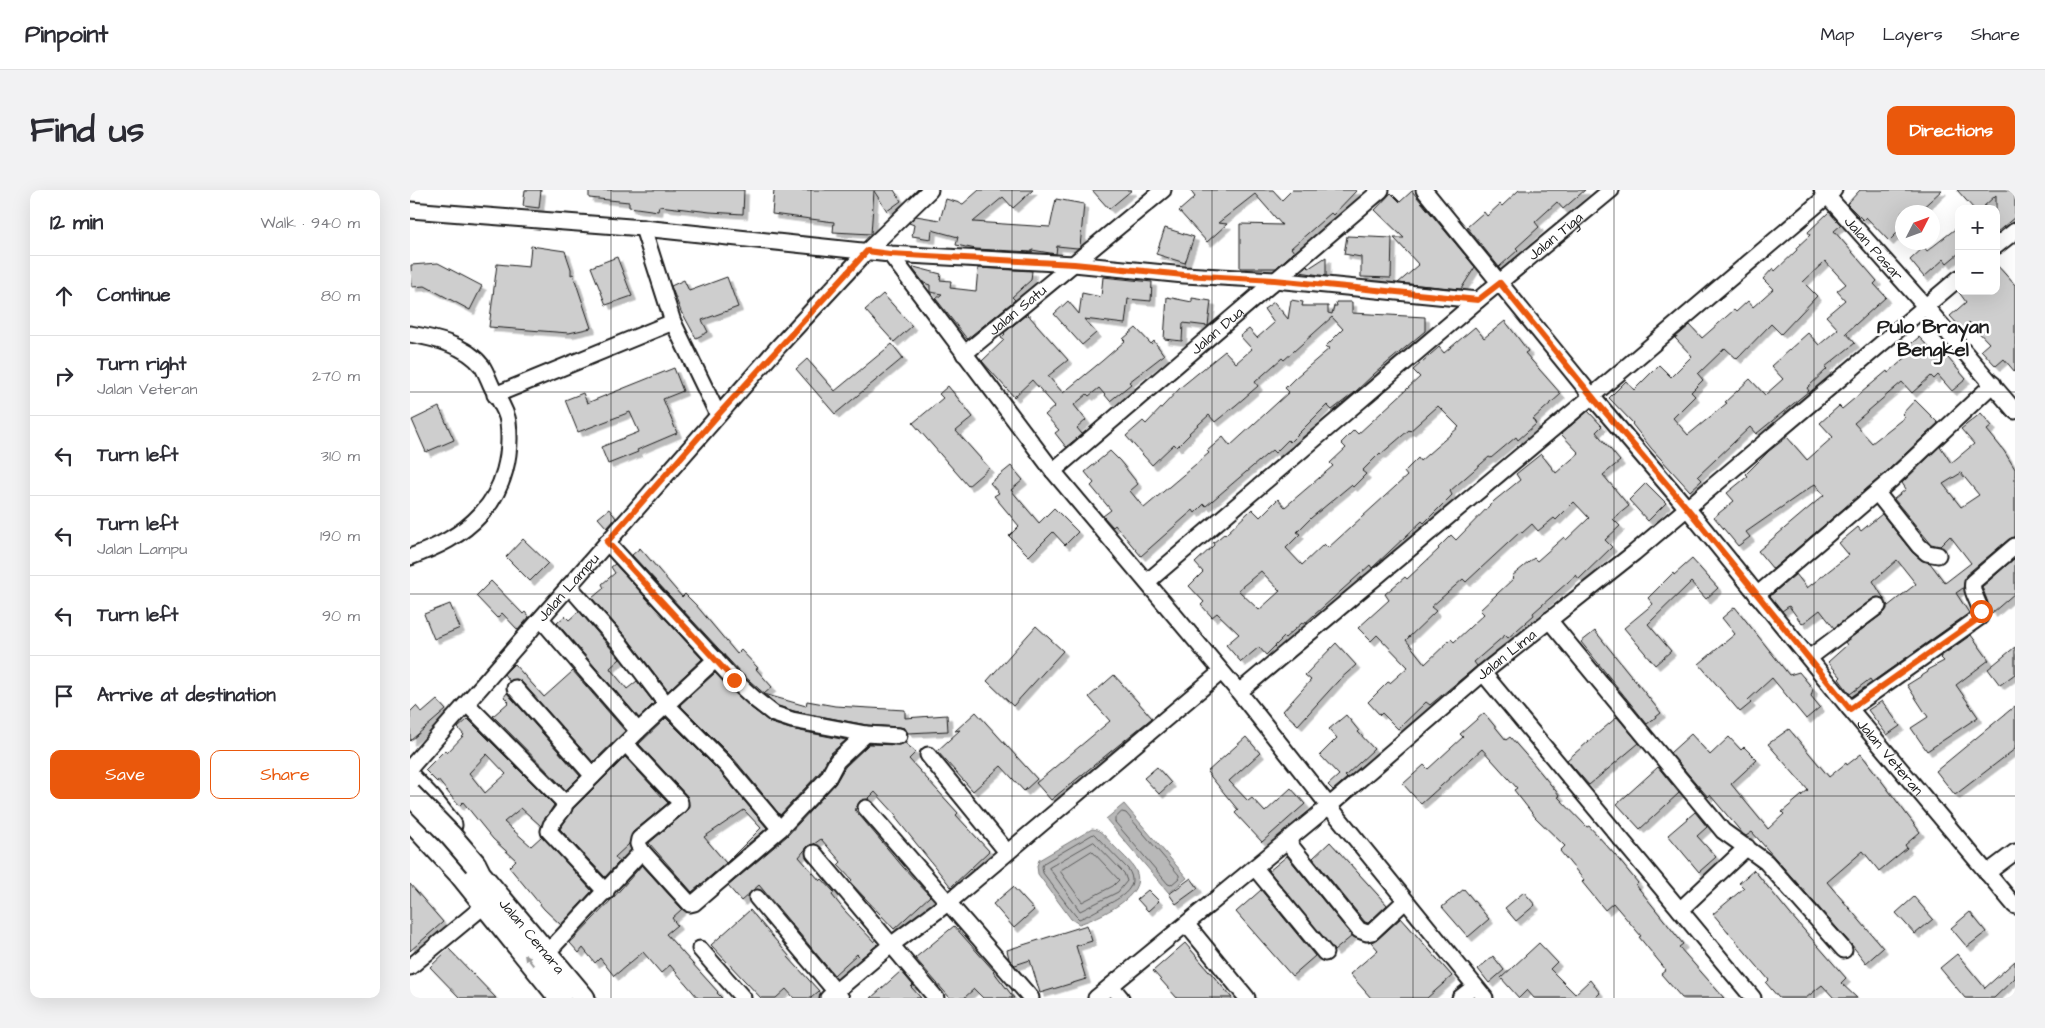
<!DOCTYPE html>
<meta charset="utf-8">
<style>
body{margin:0;font-family:"Architects Daughter",sans-serif;background:#f2f2f3;color:#2b2b33}
.controls{position:absolute;right:15px;top:15px;display:grid;overflow:hidden;border-radius:10px;box-shadow:0 5px 20px #0002}
.controls button{width:45px;height:45px;display:grid;place-items:center;padding:0;border:0;border-bottom:1px solid #e1e1e2;background:#fff;color:#2b2b33;font:25px sans-serif}
.compass{position:absolute;left:1485px;top:15px;width:45px;height:45px;border-radius:50%;background:#fff;box-shadow:0 5px 20px #0002;rotate:48deg}
.stop{position:absolute;width:15px;height:15px;margin:-11px;border:4px solid #ea580c;border-radius:50%;background:#fff}
.stop.end{background:#ea580c;border-color:#fff;box-shadow:0 1px 5px #0008}
.list{margin:0;padding:0;list-style:none}
h2{display:flex;justify-content:space-between;align-items:center;height:65px;margin:0;padding:0 20px;font-size:21px}
h2 small{font-size:16px;font-weight:400;color:#7c7c81}
.list li{display:grid;grid-template-columns:32px 1fr auto;gap:15px;align-items:center;box-sizing:border-box;height:80px;padding:0 20px;border-top:1px solid #e1e1e2}
.list b{display:block;font-size:19px;white-space:nowrap}
.list p{margin:0;font-size:16px;white-space:nowrap;color:#7c7c81}
.list em{font-size:16px;font-style:normal;color:#7c7c81}
.actions{display:flex;gap:10px;padding:15px 20px}
.actions a{flex:1;padding:11px 0;border:1px solid #ea580c;border-radius:10px;text-align:center;font-size:18px;color:#ea580c}
.actions .main{background:#ea580c;color:#fff}
.icon{flex:none;width:28px;height:28px;fill:none;stroke:currentColor;stroke-width:2;stroke-linecap:round;stroke-linejoin:round}
.map{position:relative;flex:none;width:1605px;height:808px;overflow:hidden;border-radius:10px}
header{display:flex;align-items:center;gap:30px;box-sizing:border-box;height:70px;padding:0 25px;background:#fff;border-bottom:1px solid #e1e1e2}
header strong{font-size:24px}
nav{display:flex;gap:28px;margin-inline-start:auto;font-size:18px}
.intro{display:flex;align-items:center;justify-content:space-between;box-sizing:border-box;height:120px;padding:0 30px}
h1{margin:0;font-size:35px}
.button{padding:12px 22px;border-radius:10px;background:#ea580c;color:#fff;font-size:18px;font-weight:700}
main{display:flex;gap:30px;padding:0 30px}
aside{flex:1;background:#fff;border-radius:10px;box-shadow:0 5px 20px #0002}
.map>svg:first-child{display:block}
.water{fill:#b8b8b8;stroke:#7a7a7a}
.lines{fill:none;stroke-linecap:round;stroke-linejoin:round}
.shore{stroke:#5a5a5a;stroke-width:1}
.building{fill:#cecece;stroke:#1c1c1c;fill-rule:evenodd;filter:url(#shadow)}
.minor-casing{stroke:#1c1c1c;stroke-width:19}
.highway-casing{stroke:#1c1c1c;stroke-width:25}
.minor{stroke:#fff;stroke-width:15}
.highway{stroke:#fff;stroke-width:21}
.highway-bridge-casing{stroke:#1c1c1c;stroke-width:25;stroke-linecap:butt}
.highway-bridge{stroke:#fff;stroke-width:21}
.oneway{fill:#999}
.route{stroke:#ea580c;stroke-width:6}
.grid{fill:none;stroke:#1c1c1c;stroke-width:1;stroke-opacity:0.55}
.labels{text-anchor:middle;dominant-baseline:central;stroke-width:5;stroke-linejoin:round;paint-order:stroke}
.street-label{font-size:15px;fill:#1c1c1c;stroke:#fff}
.district-label{font-size:20px;font-weight:bold;fill:#1c1c1c;stroke:#fff}
</style>
<header>
<strong>Pinpoint</strong>
<nav><a>Map</a><a>Layers</a><a>Share</a></nav>
</header>
<div class="intro"><h1>Find us</h1><a class="button">Directions</a></div>
<main>
<aside>
<h2>12 min<small>Walk · 940 m</small></h2>
<ul class="list">
<li><svg class="icon" aria-label="ahead" viewBox="0 0 24 24"><path d="M12 20V5M6 11l6-6 6 6"/></svg><div><b>Continue</b></div><em>80 m</em></li>
<li><svg class="icon" aria-label="right" viewBox="0 0 24 24"><path d="M7 20v-9h11M14 6l5 5-5 5"/></svg><div><b>Turn right</b><p>Jalan Veteran</p></div><em>270 m</em></li>
<li><svg class="icon" aria-label="left" viewBox="0 0 24 24"><path d="M17 20v-9H6M10 6l-5 5 5 5"/></svg><div><b>Turn left</b></div><em>310 m</em></li>
<li><svg class="icon" aria-label="left" viewBox="0 0 24 24"><path d="M17 20v-9H6M10 6l-5 5 5 5"/></svg><div><b>Turn left</b><p>Jalan Lampu</p></div><em>190 m</em></li>
<li><svg class="icon" aria-label="left" viewBox="0 0 24 24"><path d="M17 20v-9H6M10 6l-5 5 5 5"/></svg><div><b>Turn left</b></div><em>90 m</em></li>
<li><svg class="icon" aria-label="arrive" viewBox="0 0 24 24"><path d="M6 21V4h12l-3 4 3 4H6"/></svg><div><b>Arrive at destination</b></div></li>
</ul>
<div class="actions"><a class="main">Save</a><a>Share</a></div>
</aside>
<div class="map">
<svg width="1605" height="808" viewBox="0 0 1605 808">
<defs>
<filter id="shadow"><feDropShadow dx="4.5" dy="4.5" stdDeviation="0" flood-color="#0004"/></filter>
</defs>
<rect width="100%" height="100%" fill="#fff"/>
<filter id="ink" filterUnits="userSpaceOnUse"><feTurbulence type="fractalNoise" baseFrequency=".02" numOctaves="2"/><feDisplacementMap in="SourceGraphic" scale="10" xChannelSelector="R" yChannelSelector="G"/><feConvolveMatrix kernelMatrix="1 2 1 2 8 2 1 2 1" color-interpolation-filters="sRGB"/></filter>
<g filter="url(#ink)">
<g class="water">
<path d="M714,614L777,688L759,703L696,629Z"/>
<path d="M682,639C691,639 697,649 703,655C710,663 721,671 726,681C738,706 688,728 669,734L661,729L628,684L627,676L629,670Z"/>
</g>
<g class="lines">
<g class="shore">
<path d="M712,622L716,623L769,685V688L761,695L758,694L705,632V629Z"/>
<path d="M684,644L718,679C732,699 706,710 691,718C684,722 677,726 669,729L665,725L633,683L632,676L634,673Z"/>
<path d="M684,652L714,683L717,691L708,702L670,721L639,678Z"/>
<path d="M682,661L709,690L703,696L672,712L650,681Z"/>
</g>
</g>
<g class="building">
<path d="M115,0H131L129,18L113,16Z"/>
<path d="M179,0H334L333,24L300,22L249,16L248,21L219,17V12L179,8Z"/>
<path d="M364,0H484L491,11L477,21L464,1L461,44L423,42L424,32L362,24Z"/>
<path d="M569,0H623L603,18L593,7L563,32L640,37L646,9L674,14L670,57L667,58L647,56L646,64L622,60V62L566,59L546,55L548,47L522,40L521,49L502,46L504,35L499,33L506,26L530,30L536,9L553,14Z"/>
<path d="M682,0H722L699,19Z"/>
<path d="M780,0H863L872,10L882,0H947L923,25L921,23L881,58L884,62L866,78H830V34L872,35L845,4L808,33L817,34L797,52L769,21L785,7Z"/>
<path d="M1109,0H1175L1153,19L1147,12L1125,32L1129,37L1106,58L1108,60L1089,77L1057,37L1074,22L1077,26L1090,14L1092,16Z"/>
<path d="M1450,0H1532L1508,22H1492V38L1479,51L1456,27L1453,30L1437,14Z"/>
<path d="M1547,0H1605V27L1586,43V5L1571,19H1564Z"/>
<path d="M1002,1L1065,77L1051,99L988,93L1009,75L984,48H994L965,20L981,3L990,12Z"/>
<path d="M1419,22L1431,35L1424,41L1467,91L1464,94L1476,107L1436,143L1445,153L1415,177L1417,179L1397,198L1399,201L1346,244L1340,237L1288,286L1292,290L1280,301L1241,258L1222,234L1223,233L1199,208L1216,191L1224,200L1249,175L1261,187L1282,166L1265,148L1280,135L1292,148L1324,120L1326,122L1338,111L1343,117L1363,99L1353,89L1363,78L1365,81L1387,60L1386,58L1400,45L1398,42ZM1415,71L1436,94L1427,101L1435,110L1416,126L1428,139L1409,155L1398,143L1361,176L1373,189L1355,205L1340,189L1315,212L1317,213L1278,245L1263,228L1285,206L1281,202L1293,190L1288,184L1315,158L1327,169L1361,134L1371,144L1407,106L1393,92Z"/>
<path d="M1549,36V63L1537,73L1534,69L1514,87L1500,70L1514,57L1517,61Z"/>
<path d="M755,38L784,47L775,73L746,64Z"/>
<path d="M937,46L982,48L981,88L951,87V67L934,64Z"/>
<path d="M121,56L155,61L161,79V85L163,84L181,138L159,143L79,137L87,74L119,77Z"/>
<path d="M207,67L222,106L196,115L181,77Z"/>
<path d="M916,67V86L890,82L897,76L899,78Z"/>
<path d="M28,73L72,96L60,120L15,96L2,97L1,75Z"/>
<path d="M1586,74L1605,95V182L1594,169L1586,176L1571,160L1579,153L1559,132L1552,139L1540,126L1556,112L1548,101H1586Z"/>
<path d="M504,77L531,84L530,90L541,91L540,98L566,101L568,78L622,81L621,90L602,107L605,110L557,149L526,109L532,104L520,102V95L514,93L503,79Z"/>
<path d="M317,87L328,117L292,130L298,142L286,148L273,124H272L261,96L274,90L279,101Z"/>
<path d="M693,87L742,92L741,111L718,109L715,134L674,129L686,143L672,155L644,124L658,111L669,124L672,103L691,107Z"/>
<path d="M473,104L502,136L484,152L455,120Z"/>
<path d="M757,107L782,112V108L801,111L798,136L773,133L772,151L754,149Z"/>
<path d="M881,110L893,112L892,116H918V123L922,124L924,116H927L926,112H942V123L1015,127V141L964,184L944,203L922,220L917,215L880,252L878,250L865,263L862,260L796,316L794,314L785,323L783,320L731,366L705,335L703,337L693,326L701,320L681,296L684,293L675,282L700,261L710,271L728,294L720,301L734,318L799,263L797,261L813,247L820,256L879,202L875,198L885,188L920,158L915,157L933,139L922,127L874,170L872,168L845,192L848,196L826,215L805,232L799,225L779,243L780,244L767,257L764,254L742,275L716,246L733,231L736,234L771,197L815,161L826,173L842,159L830,146L839,139L847,148L864,133L854,119L864,112L878,129Z"/>
<path d="M617,124L618,126L620,124V127L658,170L638,186L653,203L692,171L715,151L713,149L726,138L741,154L744,151L754,165L719,192L721,194L700,211L689,198L679,206L677,204L664,215L676,230L667,238L672,244L656,257L645,243L649,240L635,225L645,216L622,190L604,207L572,171L594,150L591,148L595,144L594,143Z"/>
<path d="M1095,131L1118,161L1115,163L1151,204L1123,229L1126,234L1108,250L1106,247L1081,268L1079,267L1040,301L1042,305L1014,333L1012,331L962,378L960,375L894,434L892,433L875,448L874,447L856,465L849,457L831,472L816,455L829,444L807,423L802,427L791,415L794,412L779,396L793,382L785,373L804,355L803,353L814,344L815,345L842,319L850,327L868,309L875,317L923,276L920,273L936,258L931,253L944,240L948,244L1010,187L1003,180L1029,157L1034,163L1065,137L1074,148ZM1028,216L1049,237L1010,271L1008,268L994,282L997,286L918,358L914,354L892,375L876,358L890,344L887,342L901,328L941,295L943,297L956,284L952,281L970,263L971,264L999,240L1000,241ZM851,381L870,401L849,420L828,400Z"/>
<path d="M1509,147L1527,166L1532,161L1556,189L1542,201L1528,185L1524,189L1521,186L1502,203L1492,192L1444,233L1462,253L1495,227L1492,224L1505,210L1528,233L1475,283L1363,379L1348,361L1414,305L1405,294L1336,342L1340,347L1328,356L1304,327L1324,311L1317,303L1338,286L1336,284L1359,261L1377,247L1397,270L1423,247L1410,233L1429,216L1432,219L1477,181L1478,183L1501,163L1496,158Z"/>
<path d="M482,154L493,168L425,224L386,179L397,169L425,201Z"/>
<path d="M264,178L273,201L253,209L267,243L227,260L228,262L198,274L191,257L229,242L220,222L168,242L155,210L173,203L177,213Z"/>
<path d="M538,196L563,227L546,241L579,278L558,296L503,233L533,208L529,204Z"/>
<path d="M29,217L44,250L16,262L2,230Z"/>
<path d="M1178,221L1192,236L1186,242L1210,271L1193,285L1219,316L1203,329L1210,336L1195,350L1202,357L1169,389L1166,385L1123,423L1124,425L1098,448L1095,445L1064,472L1067,476L1020,515L1016,512L988,539L972,523L970,525L958,512L978,492L980,493L998,477L967,445L961,451L948,438L979,410L975,404L995,387L997,389L1029,359L1028,358L1041,345L1046,350L1084,311L1110,290L1106,284L1131,264L1146,283L1169,263L1151,244ZM1164,312L1179,328L1156,350L1154,347L1127,371L1124,368L1102,386L1104,388L1070,420L1074,424L1044,452L1041,449L1015,474L996,450L1026,421L1021,417L1053,389L1056,392L1111,341L1112,343L1122,334L1128,341L1144,328L1146,330Z"/>
<path d="M1571,223L1582,236L1577,240L1594,261L1605,279V347L1599,349L1556,385L1553,398L1546,403L1559,423L1462,492L1460,489L1440,504L1429,489L1431,487L1418,472L1437,455L1435,452L1474,423L1477,419V414L1478,416L1506,394L1487,370L1463,391L1474,409L1467,407L1462,409L1424,438L1410,420L1392,434L1379,416L1372,421L1360,406L1386,384L1397,398L1439,365L1429,353L1448,337L1451,341L1472,324L1502,362L1511,370L1520,373L1535,393L1561,373L1540,346L1530,356L1521,354L1484,309L1496,299L1492,293L1530,256L1541,273L1564,254L1551,239ZM1551,283L1569,305L1551,317L1533,294Z"/>
<path d="M601,276L613,290L601,300L629,333L644,318L668,342L655,355L643,342L619,366L599,346L609,336L584,306L589,303L580,293Z"/>
<path d="M1236,293L1256,313L1238,331L1219,310Z"/>
<path d="M199,319L206,328L197,338L188,328Z"/>
<path d="M113,349L138,373L120,391L96,367Z"/>
<path d="M230,358L272,407L275,404L286,415L327,464L331,460L348,478L346,479L362,497L354,504L396,516L397,511L425,516L495,520V528L537,525L538,541L498,543L495,538L490,537L457,535L384,521L368,516L331,483L222,365Z"/>
<path d="M1605,368V403L1582,423L1572,397Z"/>
<path d="M1282,369L1308,398L1296,409L1281,392L1238,434L1261,461L1245,475L1214,438L1243,414L1238,408L1263,383L1264,385Z"/>
<path d="M205,374L292,469L258,501L218,449L182,408L194,398L192,394L205,383L201,377Z"/>
<path d="M81,391L113,424L115,422L119,427L108,440L92,423L87,428L66,406Z"/>
<path d="M40,414L50,438L24,449L14,424Z"/>
<path d="M1325,417L1379,485L1389,482L1403,499L1401,506L1410,517L1396,529L1362,488L1338,510L1341,513L1330,522L1289,474L1325,444L1312,428Z"/>
<path d="M169,421L210,469L200,478L201,480L217,499L227,491L244,513L229,528L147,433L155,426L159,430Z"/>
<path d="M626,436L653,461L603,516L577,491Z"/>
<path d="M1185,441L1251,523L1237,534L1171,452Z"/>
<path d="M1561,445L1579,470L1546,495L1568,527L1517,561L1501,538L1518,527L1497,495L1518,482L1517,480L1534,471L1530,467Z"/>
<path d="M926,453L946,475L928,491L888,535L873,521L901,490L895,485Z"/>
<path d="M1605,457V484L1590,495L1578,479Z"/>
<path d="M104,474L134,507L163,481L215,541L183,572L112,492L107,489L99,491L94,484Z"/>
<path d="M305,483L340,517L361,533L380,539L436,550L420,564L410,582L370,625L324,569L270,515Z"/>
<path d="M704,485L742,528L641,610L626,593L700,531L679,507Z"/>
<path d="M97,503L170,586L156,600L83,526L99,512L94,507Z"/>
<path d="M27,510L36,520L0,551V522L6,516L12,523Z"/>
<path d="M1472,511L1490,536L1477,545L1458,520Z"/>
<path d="M1605,516V559L1545,605L1526,581Z"/>
<path d="M566,522L627,589L614,601L591,576L563,601L527,561L550,540L545,541Z"/>
<path d="M1074,523L1096,550L1100,547L1122,572L1150,606L1148,607L1177,637L1179,636L1205,665L1228,693L1226,695L1273,754L1269,757L1314,808H1272L1251,784L1256,780L1229,747L1231,746L1203,713L1195,720L1172,692L1174,690L1150,661L1155,656L1125,627L1104,600L1107,598L1072,559L1011,614L993,594L1014,575L1018,579L1053,547L1050,544Z"/>
<path d="M936,525L949,541L948,542L964,559L935,586L937,588L923,600L918,595L929,585L910,565L927,548L919,539Z"/>
<path d="M1207,527L1229,553L1179,595L1157,570Z"/>
<path d="M256,528L310,582L357,638L282,702L239,653L276,622L279,615L277,606L229,554ZM334,620L351,638L316,673L294,647Z"/>
<path d="M58,529L144,615L131,636L111,618L94,632L121,656L132,646L182,701L151,735L134,719L99,677L106,670L83,649L53,612L49,616L28,590L27,592L15,580L35,560L37,563L54,545L48,538ZM77,564L96,584L75,603L59,583Z"/>
<path d="M1379,539L1419,587L1436,573L1437,575L1451,564L1510,642L1495,655L1497,658L1469,681L1453,661L1417,692L1473,758L1456,773L1441,754L1342,642L1336,646L1333,644L1300,605L1298,607L1260,563L1281,544L1300,565L1319,547L1331,560L1334,557L1347,570L1321,594L1358,639L1374,624L1372,622L1398,600L1358,554Z"/>
<path d="M836,547L850,563L819,591L838,611L842,608L855,622L881,598L895,614L852,652L825,623L828,620L797,582Z"/>
<path d="M495,553L506,562L499,569L548,623L546,625L579,661L541,697L485,627L487,626L465,602L458,609L450,611L445,620L493,677L520,706L484,739L440,692L442,690L428,675L431,672L411,649L404,654L398,656L389,667L410,691L412,689L424,702L422,705L434,720L467,755L451,768L447,764L424,785L349,695L331,711L318,696L377,646L425,594L435,577L459,554L488,555Z"/>
<path d="M215,567L258,613L223,642L219,654L205,667L209,672L195,687L150,639L163,619Z"/>
<path d="M747,577L761,593L749,604L734,588Z"/>
<path d="M1248,577L1269,603L1230,639L1207,614Z"/>
<path d="M1285,622L1297,637L1287,646L1306,667L1289,682L1258,645Z"/>
<path d="M920,652L977,715L958,733L955,732L903,668Z"/>
<path d="M877,666L942,746L924,761L859,681Z"/>
<path d="M232,675L272,719L262,728L267,735L256,744L308,802L307,803L312,808H288L260,775L251,783L233,762L204,786L190,768L185,773L173,758L169,763L160,753L203,708Z"/>
<path d="M1344,680L1380,724L1436,788L1431,793L1447,808H1424L1412,795L1396,808H1369L1356,793L1359,790L1303,724L1334,698L1329,693Z"/>
<path d="M781,688L788,698L766,714L759,704Z"/>
<path d="M0,694L33,732L0,761Z"/>
<path d="M603,697L624,720L604,738L583,714Z"/>
<path d="M1054,699L1079,729L1058,747L1032,717Z"/>
<path d="M738,700L749,711L738,721L727,709Z"/>
<path d="M851,700L905,766L882,786L826,722Z"/>
<path d="M1114,702L1125,715L1106,731L1095,718Z"/>
<path d="M1504,707L1523,729L1505,744L1486,723Z"/>
<path d="M340,720L379,766L378,767L409,801L401,808H384L376,799L366,808H351L301,755Z"/>
<path d="M1560,722L1576,742L1557,757L1541,738Z"/>
<path d="M991,728L1042,786L1017,808H961L940,784L968,760L961,752L968,749Z"/>
<path d="M677,735L682,751L666,756L676,789L630,803L620,770L605,775L599,769L597,760Z"/>
<path d="M544,736L584,781H583L604,808H573L564,799L554,808H540L505,768Z"/>
<path d="M775,753L822,808H767L743,781Z"/>
<path d="M1129,753L1147,772L1140,779L1165,804L1180,790L1190,803L1185,808H1124L1117,800L1109,808L1091,788Z"/>
<path d="M39,759L86,808H50L20,777Z"/>
<path d="M1547,764L1575,798L1605,771V788L1584,808H1555L1530,778Z"/>
<path d="M1083,766L1094,780L1079,793L1068,779Z"/>
<path d="M491,781L503,795L501,797L511,808H461Z"/>
</g>
<g class="lines">
<g class="minor-casing">
<g id="minor">
<path id="s1" d="M1014,0L1185,210L1277,318L1440,519L1605,716"/>
<path id="s2" d="M1412,0L1515,116L1605,221"/>
<path d="M0,20L233,38L480,64L664,74L774,85L865,90L1068,110"/>
<path d="M233,38L263,132L308,225"/>
<path d="M1586,56L1605,41"/>
<path d="M480,64L643,281L829,502L919,616L1075,808"/>
<path d="M0,144C24,148 56,155 72,176C76,182 79,191 82,197C87,207 97,221 98,232C102,264 94,300 71,324C51,346 27,357 0,367"/>
<path id="s3" d="M554,164L753,0"/>
<path d="M85,205L263,132"/>
<path id="s4" d="M643,281L971,0"/>
<path d="M1467,303L1509,356L1517,363L1528,365"/>
<path d="M197,352L324,490L346,510L364,524L382,530L456,544L489,546"/>
<path id="s5" d="M737,392L1068,110L1201,0"/>
<path d="M159,396L211,455L257,515L317,576L370,639"/>
<path d="M1347,405L1481,290L1583,194"/>
<path d="M131,429L228,541"/>
<path d="M1139,430L1313,641L1356,672L1434,760"/>
<path d="M1399,468L1468,416"/>
<path d="M1073,483L1343,808"/>
<path d="M105,498L183,586"/>
<path d="M829,502L1182,206L1424,0"/>
<path d="M57,514L153,611L154,618L141,635L139,641L196,702"/>
<path d="M1440,519L1570,427C1573,414 1560,405 1563,392L1605,356"/>
<path d="M216,554L270,612V615L229,649L228,654L232,661L280,714L284,713L370,639L418,588L427,571L456,544"/>
<path d="M518,565L597,662"/>
<path id="s6" d="M0,578L369,156L457,61L520,0"/>
<path d="M154,615L228,541L306,469"/>
<path d="M456,618L621,808"/>
<path d="M877,651L949,740L957,743L962,742L995,711"/>
<path d="M404,663L526,808"/>
<path d="M845,678L915,763"/>
<path d="M1577,683L1605,662"/>
<path d="M347,708L431,808"/>
<path d="M1270,720L1337,657"/>
<path d="M777,735L837,808"/>
<path d="M290,759L333,808"/>
<path d="M137,763L232,661"/>
<path d="M0,777L75,715"/>
<path d="M701,796L711,808"/>
<path d="M418,808L481,755L539,712L811,482"/>
<path id="s7" d="M686,808L919,616L1073,483L1224,363L1549,88"/>
<path d="M1050,808L1065,796"/>
</g>
</g>
<g class="highway-casing">
<g id="highway">
<path d="M0,588L21,610L41,635"/>
<path d="M0,630L49,683L150,808"/>
<path id="s8" d="M65,674L70,684L174,808"/>
</g>
</g>
<use href="#minor" class="minor"/>
<use href="#highway" class="highway"/>
<g class="highway-bridge-casing">
<path id="highway-bridge" d="M0,604L41,646L65,674"/>
</g>
<use href="#highway-bridge" class="highway-bridge"/>
</g>
<defs><path id="oneway-solid" d="M-6-.8H1V-3.2L6.5 0L1 3.2V.8H-6Z" transform="scale(1.25)"/></defs>
<use class="oneway" href="#oneway-solid" transform="translate(119 770) rotate(-129)"/>
</g>
<g class="lines" filter="url(#ink)">
<path class="route" d="M324,490L197,352L308,225L457,61L480,64L664,74L774,85L865,90L1068,110L1090,93L1185,210L1277,318L1440,519L1565,431L1570,427L1571,421"/>
</g>
<path class="grid" d="M201,0V808M401,0V808M602,0V808M802,0V808M1003,0V808M1204,0V808M1404,0V808M0,202H1605M0,404H1605M0,606H1605"/>
<g class="labels">
<g class="street-label">
<text stroke="none"><textPath href="#s5" startOffset="535">Jalan Tiga</textPath></text>
<text stroke="none"><textPath href="#s2" startOffset="78">Jalan Pasar</textPath></text>
<text stroke="none"><textPath href="#s3" startOffset="69">Jalan Satu</textPath></text>
<text stroke="none"><textPath href="#s4" startOffset="216">Jalan Dua</textPath></text>
<text stroke="none"><textPath href="#s6" startOffset="240">Jalan Lampu</textPath></text>
<text stroke="none"><textPath href="#s7" startOffset="535">Jalan Lima</textPath></text>
<text stroke="none"><textPath href="#s1" startOffset="734">Jalan Veteran</textPath></text>
<text stroke="none"><textPath href="#s8" startOffset="92">Jalan Cemara</textPath></text>
</g>
<g class="district-label">
<text x="1523" y="137">Pulo Brayan<tspan x="1523" dy="23">Bengkel</tspan></text>
</g>
</g>
</svg>
<div class="controls">
<button>+</button>
<button>−</button>
</div>
<svg class="compass" viewBox="-18 -18 36 36"><path d="M0-13l5 13h-10z" fill="#e53935"/><path d="M0 13l5-13h-10z" fill="#7c7c81"/></svg>
<div class="stop" style="left:1571px;top:421px"></div>
<div class="stop end" style="left:324px;top:490px"></div>
</div>
</main>
